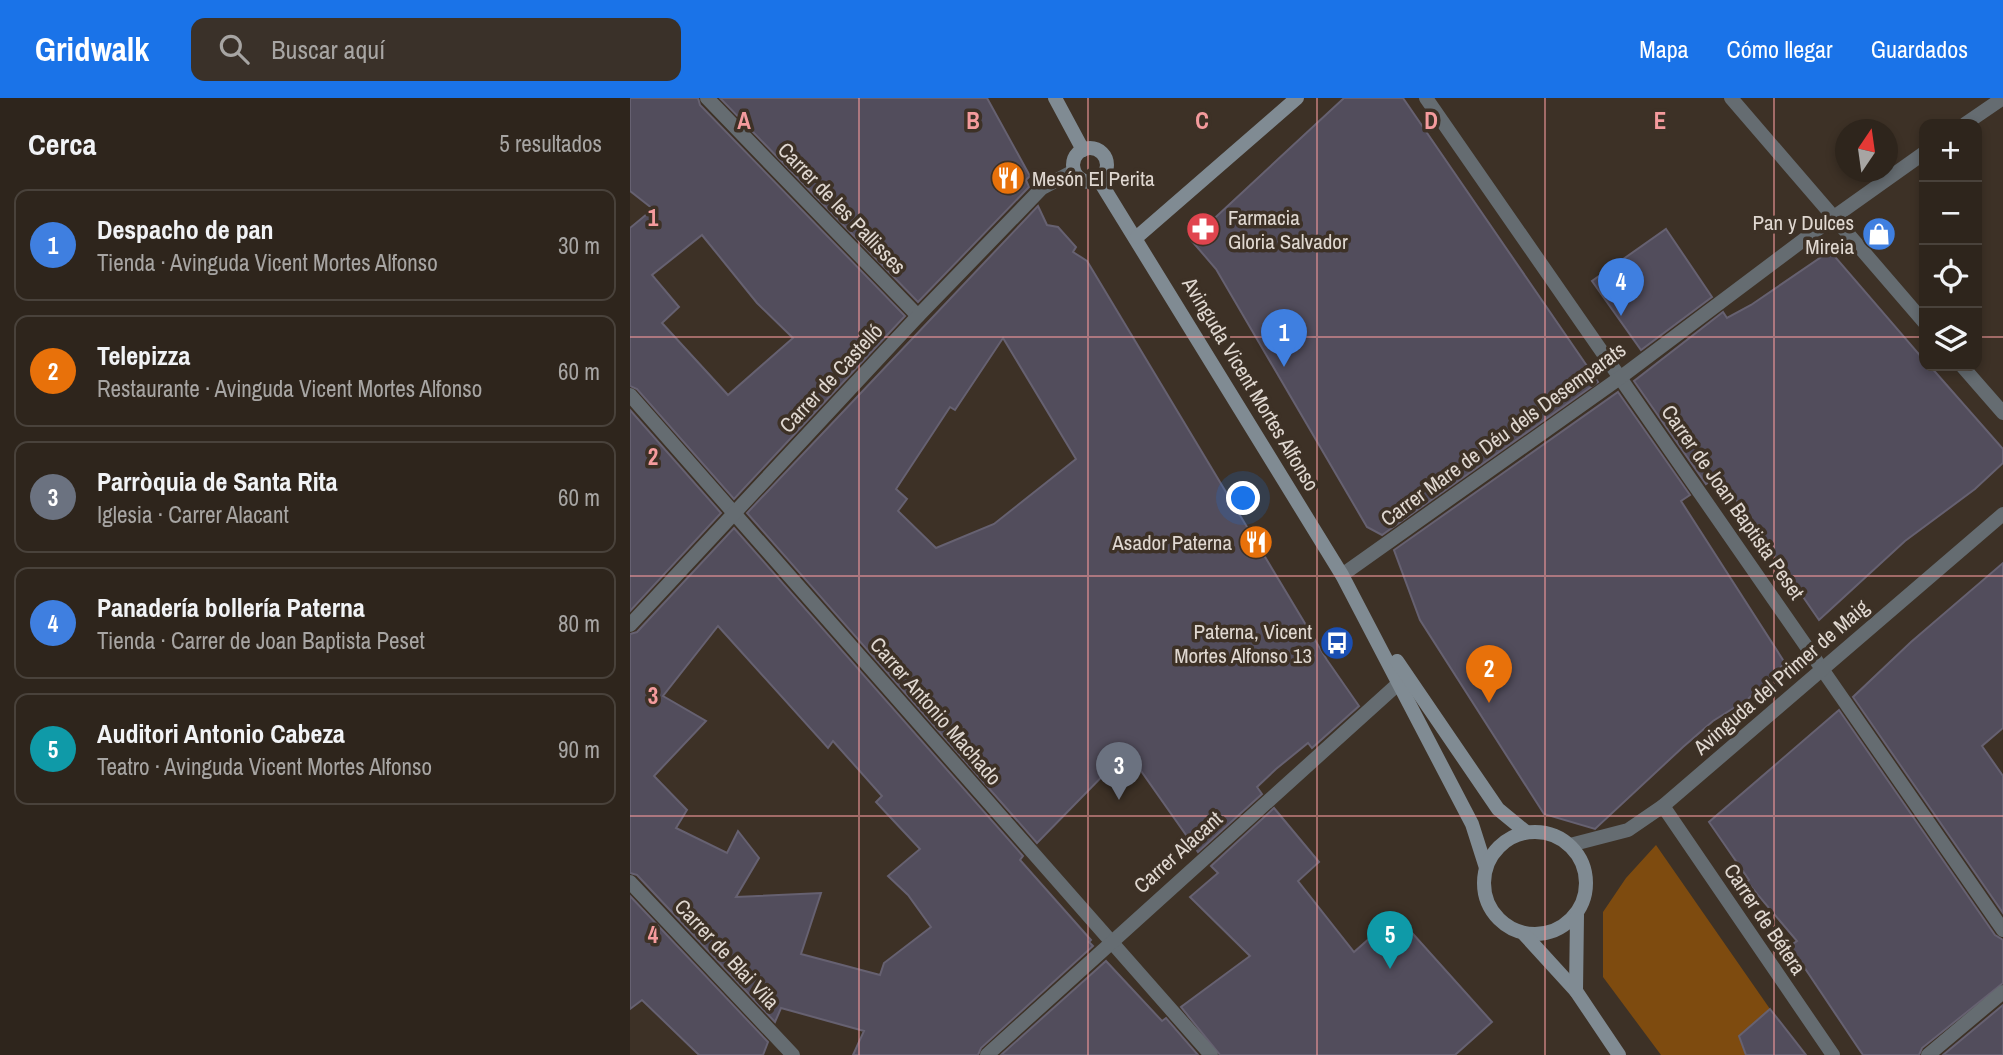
<!DOCTYPE html>
<html lang="es">
<meta charset="utf-8">
<style>
body{margin:0;font-family:"Archivo Narrow",sans-serif;background:#3a3129;color:#f1f3f6}
.controls{position:absolute;right:21px;top:21px;display:grid;overflow:hidden;border-radius:14px;box-shadow:0 4px 10px #0003}
.controls button{width:63px;height:63px;display:grid;place-items:center;padding:0;border:0;border-bottom:2px solid #49423b;background:#2e251c;color:#f1f3f6;font:35px sans-serif}
.compass{position:absolute;left:1205px;top:21px;width:63px;height:63px;border-radius:50%;background:#2e251c;box-shadow:0 4px 10px #0003;rotate:13deg}
.you{position:absolute;left:614px;top:401px;width:24px;height:24px;margin:-18px;border:5px solid #fff;border-radius:50%;background:#1a73e8;box-shadow:0 0 0 10px #1a73e833}
.badge{display:grid;place-items:center;width:46px;height:46px;border-radius:50%;background:#1a73e8;color:#fff;font-size:23px;font-weight:700}
.pin{position:absolute;translate:-50% -58px;filter:drop-shadow(0 2px 4px #0008)}
.pin::after{content:'';position:absolute;top:37px;width:24px;height:21px;background:inherit;clip-path:polygon(0 0,100% 0,50% 100%)}
.list{margin:0;padding:0;list-style:none}
h2{display:flex;justify-content:space-between;align-items:center;height:91px;margin:0;padding:0 28px;font-size:30px}
h2 small{font-size:23px;font-weight:400;color:#a7a5a3}
.list li{display:grid;grid-template-columns:46px 1fr auto;gap:21px;align-items:center;box-sizing:border-box;height:112px;margin:0 14px 14px;padding:0 14px;border:2px solid #49423b;border-radius:14px}
.list b{display:block;font-size:26px;white-space:nowrap}
.list p{margin:0;font-size:23px;white-space:nowrap;color:#a7a5a3}
.list em{font-size:23px;font-style:normal;color:#a7a5a3}
.icon{flex:none;width:38px;height:38px;fill:none;stroke:currentColor;stroke-width:2;stroke-linecap:round;stroke-linejoin:round}
.map{position:relative;flex:none;width:1373px;height:957px;overflow:hidden}
header{display:flex;align-items:center;gap:42px;box-sizing:border-box;height:98px;padding:0 35px;background:#1a73e8;color:#fff}
header strong{font-size:33px}
nav{display:flex;gap:38px;margin-inline-start:auto;font-size:24px}
.search{width:490px;height:63px;background:#3a3129;display:flex;align-items:center;gap:18px;box-sizing:border-box;padding:0 24px;border-radius:14px;color:#a7a5a3;font-size:26px}
main{display:flex}
aside{flex:1;background:#2e251c}
.map>svg:first-child{display:block}
.green{fill:#7e4b0f}
.building{fill:#524d5c;stroke:#666171;stroke-width:2;fill-rule:evenodd}
.lines{fill:none;stroke-linecap:round;stroke-linejoin:round}
.street{stroke:#656c71;stroke-width:14}
.secondary{stroke:#808b93;stroke-width:14}
.grid{fill:none;stroke:#f59b9d;stroke-width:2;stroke-opacity:0.55}
.labels{text-anchor:middle;dominant-baseline:central;stroke-width:7;stroke-linejoin:round;paint-order:stroke}
.poi-label{font-size:21px;fill:#e0d8d1;stroke:#3d3126;text-anchor:end}
.street-label{font-size:21px;fill:#e0d8d1;stroke:#3d3126}
.grid-label{font-size:23px;text-anchor:middle;font-weight:bold;fill:#f59b9d;stroke:#3d3126;stroke-width:7;stroke-linejoin:round;paint-order:stroke}
</style>
<header>
<strong>Gridwalk</strong>
<div class="search"><svg class="icon" aria-label="search" viewBox="0 0 24 24"><circle cx="10" cy="10" r="6"/><path d="M15 15l6 6"/></svg>Buscar aquí</div>
<nav><a>Mapa</a><a>Cómo llegar</a><a>Guardados</a></nav>
</header>
<main>
<aside>
<h2>Cerca<small>5 resultados</small></h2>
<ul class="list">
<li><span class="badge" style="background:#3f7fe0">1</span><div><b>Despacho de pan</b><p>Tienda · Avinguda Vicent Mortes Alfonso</p></div><em>30 m</em></li>
<li><span class="badge" style="background:#e8710a">2</span><div><b>Telepizza</b><p>Restaurante · Avinguda Vicent Mortes Alfonso</p></div><em>60 m</em></li>
<li><span class="badge" style="background:#6b7280">3</span><div><b>Parròquia de Santa Rita</b><p>Iglesia · Carrer Alacant</p></div><em>60 m</em></li>
<li><span class="badge" style="background:#3f7fe0">4</span><div><b>Panadería bollería Paterna</b><p>Tienda · Carrer de Joan Baptista Peset</p></div><em>80 m</em></li>
<li><span class="badge" style="background:#0f9aa8">5</span><div><b>Auditori Antonio Cabeza</b><p>Teatro · Avinguda Vicent Mortes Alfonso</p></div><em>90 m</em></li>
</ul>
</aside>
<div class="map">
<svg width="1373" height="957" viewBox="0 0 1373 957">
<rect width="100%" height="100%" fill="#3d3126"/>
<path class="green" d="M1026,747L1140,911L1109,938L1116,957H1031L973,879V814L996,780Z"/>
<g class="building">
<path d="M0,0H68L70,7L275,218L104,401L7,291L0,288V130L23,111L0,93ZM72,137L127,205L163,240L98,297L32,225L49,209L22,177Z"/>
<path d="M90,0H357L400,78L396,82L399,89L288,204Z"/>
<path d="M714,0H773L968,284L752,437L737,429L586,171L561,142Z"/>
<path d="M408,108L417,127L428,129L446,149L443,154L457,163L697,562L729,608L682,650L678,645L646,671L627,689L632,696L568,754L497,653L407,745L117,415ZM373,240L446,361L364,426L306,450L268,413L277,401L266,391L320,309L325,312Z"/>
<path d="M1036,131L1082,199L1011,252L962,183Z"/>
<path d="M1200,153L1294,262V268H1300L1373,351V365L1345,391L1275,443L1189,522L1089,377L1076,386L1004,283L1093,214L1097,220L1121,207Z"/>
<path d="M988,294L1060,397L1051,403L1155,565L1118,601L1083,623L1053,649L965,731L914,716L790,522L764,452Z"/>
<path d="M0,312L91,415L0,513Z"/>
<path d="M104,430L393,758L390,762L461,842L459,844L463,848L351,950L348,957H223L234,933L151,910L145,924L7,777L0,775V536L7,534ZM88,528L198,650L203,643L252,698L246,704L290,751L258,778L278,797L301,829L254,865L250,877L171,856L191,795L106,799L129,760L108,733L97,755L46,730L57,712L24,678L76,623L33,598Z"/>
<path d="M1373,465V630L1352,648L1373,678V815L1223,599L1281,544Z"/>
<path d="M1209,612L1365,837L1373,842V885L1292,950L1289,957H1233L1160,848L1167,843L1117,784L1119,782L1079,724Z"/>
<path d="M644,710L689,764L668,783L724,854L766,817L862,924L825,957H590L551,909L620,858L560,799L588,775L581,768Z"/>
<path d="M0,798L138,944L133,957H69L12,902L0,911Z"/>
<path d="M476,863L532,923L536,920L568,957H371Z"/>
<path d="M1373,907V957H1313Z"/>
<path d="M1140,911L1176,957H1116L1109,938Z"/>
</g>
<g class="lines">
<g class="street">
<path d="M77,0L288,218"/>
<path d="M796,0L1373,832"/>
<path d="M1101,0L1294,224"/>
<path d="M1335,26L1373,0"/>
<path d="M1332,268L1373,315"/>
<path d="M0,297L581,957"/>
<path d="M712,477L991,279L1204,119L1294,55"/>
<path d="M0,527L288,218L412,90L444,73"/>
<path d="M1033,708L1203,957"/>
<path d="M940,747L998,732L1033,708L1373,416"/>
<path d="M0,784L163,957"/>
<path d="M357,957L769,585"/>
<path d="M1298,957L1373,894"/>
</g>
<g class="secondary">
<path d="M425,0L453,52"/>
<circle cx="460" cy="67" r="17"/>
<path d="M469,82L712,477L842,726L856,770"/>
<path d="M507,139L667,0"/>
<path d="M767,563L868,711L896,734"/>
<circle cx="905" cy="785" r="51"/>
<path d="M894,836L946,893L989,957"/>
<path d="M946,893L947,817"/>
</g>
</g>
<path class="grid" d="M229,0V957M458,0V957M687,0V957M915,0V957M1144,0V957M0,239H1294M1347,239H1373M0,478H1373M0,718H1373"/>
<defs>
<g id="restaurant-disc" transform="scale(1.75)"><circle r="9.5" fill="#e8710a" stroke="#3d3126"/><path d="M-5-6h1v4h1v-4h1v4h1v-4h1v5L-1.5 .5V6h-2V.5L-5-1ZM5-6V6H3V1.5H1.5Q1.5-4 5-6Z" fill="#fff"/></g>
<g id="pharmacy-disc" transform="scale(1.75)"><circle r="9.5" fill="#e0444e" stroke="#3d3126"/><path d="M-2-6h4v4h4v4h-4v4h-4v-4h-4v-4h4Z" fill="#fff"/></g>
<g id="shop-disc" transform="scale(1.75)"><circle r="9.5" fill="#3f7fe0" stroke="#3d3126"/><path d="M-5-2.5h2.3a2.7 3.5 0 0 1 5.4 0H5L5.5 6h-11ZM-1.5-2.5h3a1.5 2.3 0 0 0-3 0Z" fill="#fff"/></g>
<g id="bus-disc" transform="scale(1.75)"><circle r="9.5" fill="#1a4fb4" stroke="#3d3126"/><path d="M-5-6H5V4H4V6H2V4H-2V6H-4V4H-5ZM-3.5-4V0h7V-4ZM-3.5 1.2v1.5H-2V1.2ZM2 1.2v1.5H3.5V1.2Z" fill="#fff"/></g>
</defs>
<g fill-rule="evenodd">
<use href="#restaurant-disc" x="378" y="80"/>
<use href="#pharmacy-disc" x="573" y="131"/>
<use href="#shop-disc" x="1249" y="136"/>
<use href="#restaurant-disc" x="626" y="444"/>
<use href="#bus-disc" x="707" y="545"/>
</g>
<g class="labels">
<g class="poi-label">
<text x="402" y="80" text-anchor="start">Mesón El Perita</text>
<text x="598" y="119" text-anchor="start">Farmacia<tspan x="598" dy="24">Gloria Salvador</tspan></text>
<text x="1224" y="124">Pan y Dulces<tspan x="1224" dy="24">Mireia</tspan></text>
<text x="602" y="444">Asador Paterna</text>
<text x="682" y="533">Paterna, Vicent<tspan x="682" dy="24">Mortes Alfonso 13</tspan></text>
</g>
<g class="street-label">
<text transform="translate(212 110) rotate(46)">Carrer de les Pallisses</text>
<text transform="translate(201 280) rotate(-47)">Carrer de Castelló</text>
<text transform="translate(621 286) rotate(59)">Avinguda Vicent Mortes Alfonso</text>
<text transform="translate(873 336) rotate(-36)">Carrer Mare de Déu dels Desemparats</text>
<text transform="translate(1103 404) rotate(55)">Carrer de Joan Baptista Peset</text>
<text transform="translate(1151 579) rotate(-41)">Avinguda del Primer de Maig</text>
<text transform="translate(306 613) rotate(49)">Carrer Antonio Machado</text>
<text transform="translate(548 754) rotate(-42)">Carrer Alacant</text>
<text transform="translate(1135 821) rotate(56)">Carrer de Bétera</text>
<text transform="translate(97 856) rotate(47)">Carrer de Blai Vila</text>
</g>
</g>
<g class="grid-label">
<text x="114" y="31">A</text>
<text x="343" y="31">B</text>
<text x="572" y="31">C</text>
<text x="801" y="31">D</text>
<text x="1030" y="31">E</text>
<text x="23" y="128">1</text>
<text x="23" y="367">2</text>
<text x="23" y="606">3</text>
<text x="23" y="845">4</text>
</g>
</svg>
<div class="controls">
<button>+</button>
<button>−</button>
<button><svg class="icon" aria-label="locate" viewBox="0 0 24 24"><circle cx="12" cy="12" r="6"/><path d="M12 2v4M12 18v4M2 12h4M18 12h4"/></svg></button>
<button><svg class="icon" aria-label="layers" viewBox="0 0 24 24"><path d="M12 4l9 5-9 5-9-5zM3 14l9 5 9-5"/></svg></button>
</div>
<svg class="compass" viewBox="-18 -18 36 36"><path d="M0-13l5 13h-10z" fill="#e53935"/><path d="M0 13l5-13h-10z" fill="#a7a5a3"/></svg>
<div class="you"></div>
<div class="pin badge" style="left:654px;top:269px;background:#3f7fe0">1</div>
<div class="pin badge" style="left:859px;top:605px;background:#e8710a">2</div>
<div class="pin badge" style="left:489px;top:702px;background:#6b7280">3</div>
<div class="pin badge" style="left:991px;top:218px;background:#3f7fe0">4</div>
<div class="pin badge" style="left:760px;top:871px;background:#0f9aa8">5</div>
</div>
</main>
